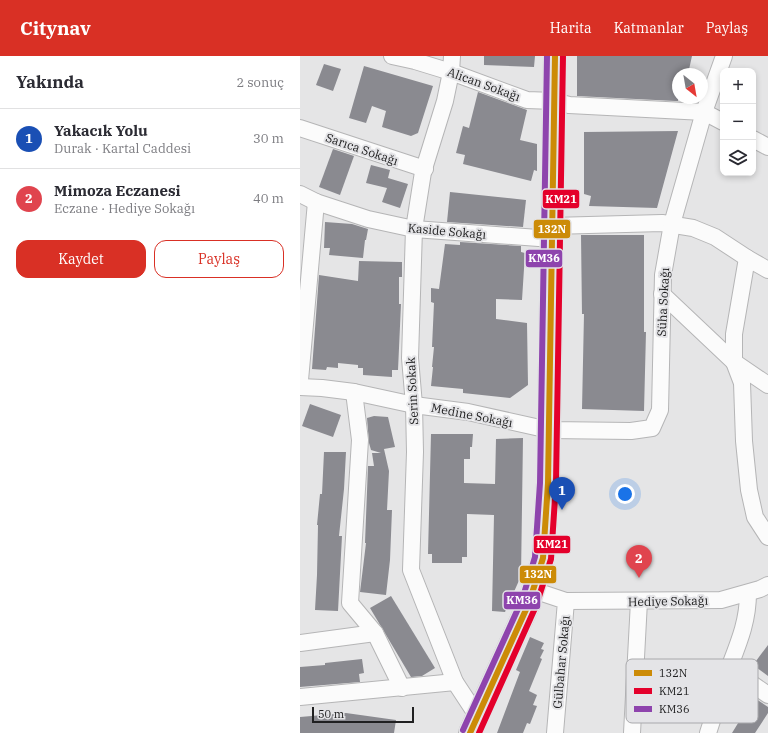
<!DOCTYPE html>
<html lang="tr">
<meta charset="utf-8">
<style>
body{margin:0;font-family:"IBM Plex Serif",serif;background:#f7f7f7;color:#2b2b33}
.controls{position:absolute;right:12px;top:12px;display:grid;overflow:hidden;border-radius:8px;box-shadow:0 2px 6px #0003}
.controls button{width:36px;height:36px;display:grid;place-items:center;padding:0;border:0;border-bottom:1px solid #e1e1e2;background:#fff;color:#2b2b33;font:20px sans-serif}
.compass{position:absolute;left:372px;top:12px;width:36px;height:36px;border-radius:50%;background:#fff;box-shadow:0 2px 6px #0003;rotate:149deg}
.scale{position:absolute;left:12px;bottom:10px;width:102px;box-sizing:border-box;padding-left:4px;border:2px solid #202021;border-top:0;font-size:11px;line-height:14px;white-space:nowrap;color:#202021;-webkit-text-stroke:3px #e4e4e7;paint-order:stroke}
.you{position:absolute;left:325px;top:438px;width:14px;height:14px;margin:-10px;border:3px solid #fff;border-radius:50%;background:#1a73e8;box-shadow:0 0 0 6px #1a73e833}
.badge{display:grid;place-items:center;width:26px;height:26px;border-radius:50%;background:#d93025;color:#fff;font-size:13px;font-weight:700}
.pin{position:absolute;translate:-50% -33px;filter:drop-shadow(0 1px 2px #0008)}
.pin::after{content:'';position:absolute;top:21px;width:14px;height:12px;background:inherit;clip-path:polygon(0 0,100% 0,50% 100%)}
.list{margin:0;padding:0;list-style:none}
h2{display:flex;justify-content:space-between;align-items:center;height:52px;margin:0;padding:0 16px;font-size:17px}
h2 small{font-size:13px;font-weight:400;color:#7c7c81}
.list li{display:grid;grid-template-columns:26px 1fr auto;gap:12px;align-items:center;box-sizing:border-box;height:60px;padding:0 16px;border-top:1px solid #e1e1e2}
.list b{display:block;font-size:15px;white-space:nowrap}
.list p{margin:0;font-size:13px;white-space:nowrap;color:#7c7c81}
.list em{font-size:13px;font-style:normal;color:#7c7c81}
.actions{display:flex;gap:8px;padding:12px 16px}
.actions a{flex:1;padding:9px 0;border:1px solid #d93025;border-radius:12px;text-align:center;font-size:14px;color:#d93025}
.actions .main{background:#d93025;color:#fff}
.icon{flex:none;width:22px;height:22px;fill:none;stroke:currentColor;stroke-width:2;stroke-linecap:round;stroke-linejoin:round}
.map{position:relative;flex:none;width:468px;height:677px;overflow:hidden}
header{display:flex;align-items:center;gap:24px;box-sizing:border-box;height:56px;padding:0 20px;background:#d93025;color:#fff}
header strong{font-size:19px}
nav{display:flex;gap:22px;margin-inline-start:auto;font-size:14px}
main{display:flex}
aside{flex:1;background:#fff}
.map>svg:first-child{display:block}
.building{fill:#8a8a90}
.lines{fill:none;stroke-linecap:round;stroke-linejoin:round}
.minor-casing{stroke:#b5b5b6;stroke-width:18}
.secondary-casing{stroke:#b5b5b6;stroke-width:24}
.minor{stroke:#fbfbfb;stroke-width:16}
.secondary{stroke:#fbfbfb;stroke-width:22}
.bus-1-casing{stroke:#e4e4e7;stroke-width:9}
.bus-2-casing{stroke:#e4e4e7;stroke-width:9}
.bus-3-casing{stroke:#e4e4e7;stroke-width:9}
.bus-1{stroke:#cc8b07;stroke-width:6}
.bus-2{stroke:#e4002b;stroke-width:6}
.bus-3{stroke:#8e44ad;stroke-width:6}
.labels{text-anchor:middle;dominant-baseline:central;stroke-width:4;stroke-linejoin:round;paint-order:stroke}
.street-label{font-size:12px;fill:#202021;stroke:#e4e4e7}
.key{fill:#e4e4e7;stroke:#a9a9ac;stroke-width:1}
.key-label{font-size:11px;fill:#202021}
.line-badge{stroke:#e4e4e7;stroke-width:1.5}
.badge-label{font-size:11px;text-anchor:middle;font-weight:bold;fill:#fff}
</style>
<header>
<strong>Citynav</strong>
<nav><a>Harita</a><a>Katmanlar</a><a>Paylaş</a></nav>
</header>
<main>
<aside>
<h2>Yakında<small>2 sonuç</small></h2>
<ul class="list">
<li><span class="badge" style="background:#1a4fb4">1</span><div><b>Yakacık Yolu</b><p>Durak · Kartal Caddesi</p></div><em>30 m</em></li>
<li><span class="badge" style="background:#e0444e">2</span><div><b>Mimoza Eczanesi</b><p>Eczane · Hediye Sokağı</p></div><em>40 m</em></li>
</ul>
<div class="actions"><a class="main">Kaydet</a><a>Paylaş</a></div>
</aside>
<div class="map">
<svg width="468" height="677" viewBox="0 0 468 677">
<rect width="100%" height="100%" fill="#e5e5e6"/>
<g class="building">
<path d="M184,0H235L234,11L184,9Z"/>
<path d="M277,0H392L388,18H378V45H375L277,40Z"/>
<path d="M24,8L41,13L33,35L16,29Z"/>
<path d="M64,10L133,30L118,77L111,80L82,71L86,55L72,50L66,67L49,62Z"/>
<path d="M178,36L227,54L220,84L237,88V115L234,114L231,125L163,108L165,99L156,97L163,70L169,72Z"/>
<path d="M378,75L357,152L289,150L291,140L284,138V76Z"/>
<path d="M33,93L54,100L40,139L19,131Z"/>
<path d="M71,109L90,114L88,122L108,128L100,152L82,146L87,132L66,127Z"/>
<path d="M150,136L226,144L223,171L147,166Z"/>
<path d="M25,166L52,168L68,173L66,184H65L63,202L29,199L30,192H24Z"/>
<path d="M281,179H344V276H346L344,355L282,353L284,258H282Z"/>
<path d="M160,186L221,190V196L225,197L222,244L196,243V263L227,267L228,329L210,342L163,337V333L131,330L133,311H132L134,291H132L134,247L131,246V232L139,233L145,188L160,189Z"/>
<path d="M59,205L102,206V221H99V248H101L98,314H92V321L63,319V312H58V309L38,307V312L27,311L26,314L12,313L19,219L58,225Z"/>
<path d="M10,348L41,359L33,381L2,370Z"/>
<path d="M74,360L88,361L95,391L84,393L89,415L87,454H92L90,504L86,539L60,536L66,487H65L68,410H74L72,397H81L71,394L69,387L67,362Z"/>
<path d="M131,378H173L172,391H170V403H164V427L195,428L196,383L223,382L221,520L205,556L192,555L194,459L167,458V501H162V507H132V498H128Z"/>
<path d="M24,396H46L44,433L39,480H42L38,555L15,554L17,519L18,469H17L20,438H22Z"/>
<path d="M91,540L135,612L122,620L111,621L70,552Z"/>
<path d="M230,581L244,587L241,593L244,594L240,602L242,603L229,635L237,639L233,649L237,650L230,668L227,667L223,677H197L220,616L216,614Z"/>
<path d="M468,589V620L453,609Z"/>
<path d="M62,603L64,617L59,618L60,626L0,631V611L25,609V607Z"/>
<path d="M453,641L468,651V657L455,677H432L443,659L442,658Z"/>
<path d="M46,657L96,664L94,677H0V661Z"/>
</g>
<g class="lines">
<g class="minor-casing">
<g id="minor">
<path d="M92,0L115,5L151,16L227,44L254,45L269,49L404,56L423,66"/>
<path d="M152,0L151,16L145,45L123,116L114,173L110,302L114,349L115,396L111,514L155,626L178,661"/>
<path d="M0,72L125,113"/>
<path d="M453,83L468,91"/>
<path d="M0,138L16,146L68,163L114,173L252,183"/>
<path d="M252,170L362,167L393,172L415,181L447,202"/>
<path d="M468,214L447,202L434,278V306L442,327L444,385L449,434L455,461L468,481"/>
<path d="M362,238L434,306L468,329"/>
<path d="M0,324L16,146"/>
<path d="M0,331L22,332L54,336L114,349L168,356L249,374L331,375L352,372L360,354L363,219L372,168L404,56L424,0"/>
<path d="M54,336L60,384L50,547L75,577L102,632"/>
<path d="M233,534L266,545L255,677"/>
<path d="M266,545L421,544L460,533L468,529"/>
<path d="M0,587L75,577"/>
<path d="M429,612C439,586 448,565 448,537"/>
<path d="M0,641L155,626"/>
<path d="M332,677L339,545"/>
<path d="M408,677L429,612L468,639"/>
</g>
</g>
<g class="secondary-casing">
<path id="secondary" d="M170,677L229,547L243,502L248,427L255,0"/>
</g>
<use href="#minor" class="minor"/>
<use href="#secondary" class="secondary"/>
<g class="bus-1-casing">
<path id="bus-1" d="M170,677L229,547L243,502L248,427L255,0"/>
</g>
<g class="bus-2-casing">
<path id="bus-2" d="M179,677L236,550L251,503L256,427L263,0"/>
</g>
<g class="bus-3-casing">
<path id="bus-3" d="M163,674L222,544L235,501L240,427L247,0"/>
</g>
<use href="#bus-1" class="bus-1"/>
<use href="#bus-2" class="bus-2"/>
<use href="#bus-3" class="bus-3"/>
</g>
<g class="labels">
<g class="street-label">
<text transform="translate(184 28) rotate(20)">Alican Sokağı</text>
<text transform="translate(62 93) rotate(19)">Sarıca Sokağı</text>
<text transform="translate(147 175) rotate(5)">Kaside Sokağı</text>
<text transform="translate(363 246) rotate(-87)">Süha Sokağı</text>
<text transform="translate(112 335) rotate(-93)">Serin Sokak</text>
<text transform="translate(172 359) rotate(11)">Medine Sokağı</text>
<text transform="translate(368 545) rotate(-1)">Hediye Sokağı</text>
<text transform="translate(261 606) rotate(-85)">Gülbahar Sokağı</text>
</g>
</g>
<rect x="326" y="603" width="132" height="64" rx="6" class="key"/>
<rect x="334" y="614" width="18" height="6" fill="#cc8b07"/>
<rect x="334" y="632" width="18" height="6" fill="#e4002b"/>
<rect x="334" y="650" width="18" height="6" fill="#8e44ad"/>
<g class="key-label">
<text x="359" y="621">132N</text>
<text x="359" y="639">KM21</text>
<text x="359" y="657">KM36</text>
</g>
<g class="line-badge">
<rect x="242" y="133" width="38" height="20" rx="4" fill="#e4002b"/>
<rect x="233" y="163" width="38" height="20" rx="4" fill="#cc8b07"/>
<rect x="225" y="193" width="38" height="19" rx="4" fill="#8e44ad"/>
<rect x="233" y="479" width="38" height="19" rx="4" fill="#e4002b"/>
<rect x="219" y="509" width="38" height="19" rx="4" fill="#cc8b07"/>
<rect x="203" y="535" width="38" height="19" rx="4" fill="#8e44ad"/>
</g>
<g class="badge-label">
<text x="261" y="147">KM21</text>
<text x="252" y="177">132N</text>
<text x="244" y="206">KM36</text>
<text x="252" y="492">KM21</text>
<text x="238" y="522">132N</text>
<text x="222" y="548">KM36</text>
</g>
</svg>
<div class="controls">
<button>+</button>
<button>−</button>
<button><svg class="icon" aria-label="layers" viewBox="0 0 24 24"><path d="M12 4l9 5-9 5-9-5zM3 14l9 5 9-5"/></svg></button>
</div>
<svg class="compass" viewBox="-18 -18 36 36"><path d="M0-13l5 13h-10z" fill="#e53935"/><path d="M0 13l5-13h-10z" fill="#7c7c81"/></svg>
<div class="scale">50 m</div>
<div class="you"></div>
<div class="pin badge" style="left:262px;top:454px;background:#1a4fb4">1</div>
<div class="pin badge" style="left:339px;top:522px;background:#e0444e">2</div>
</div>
</main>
